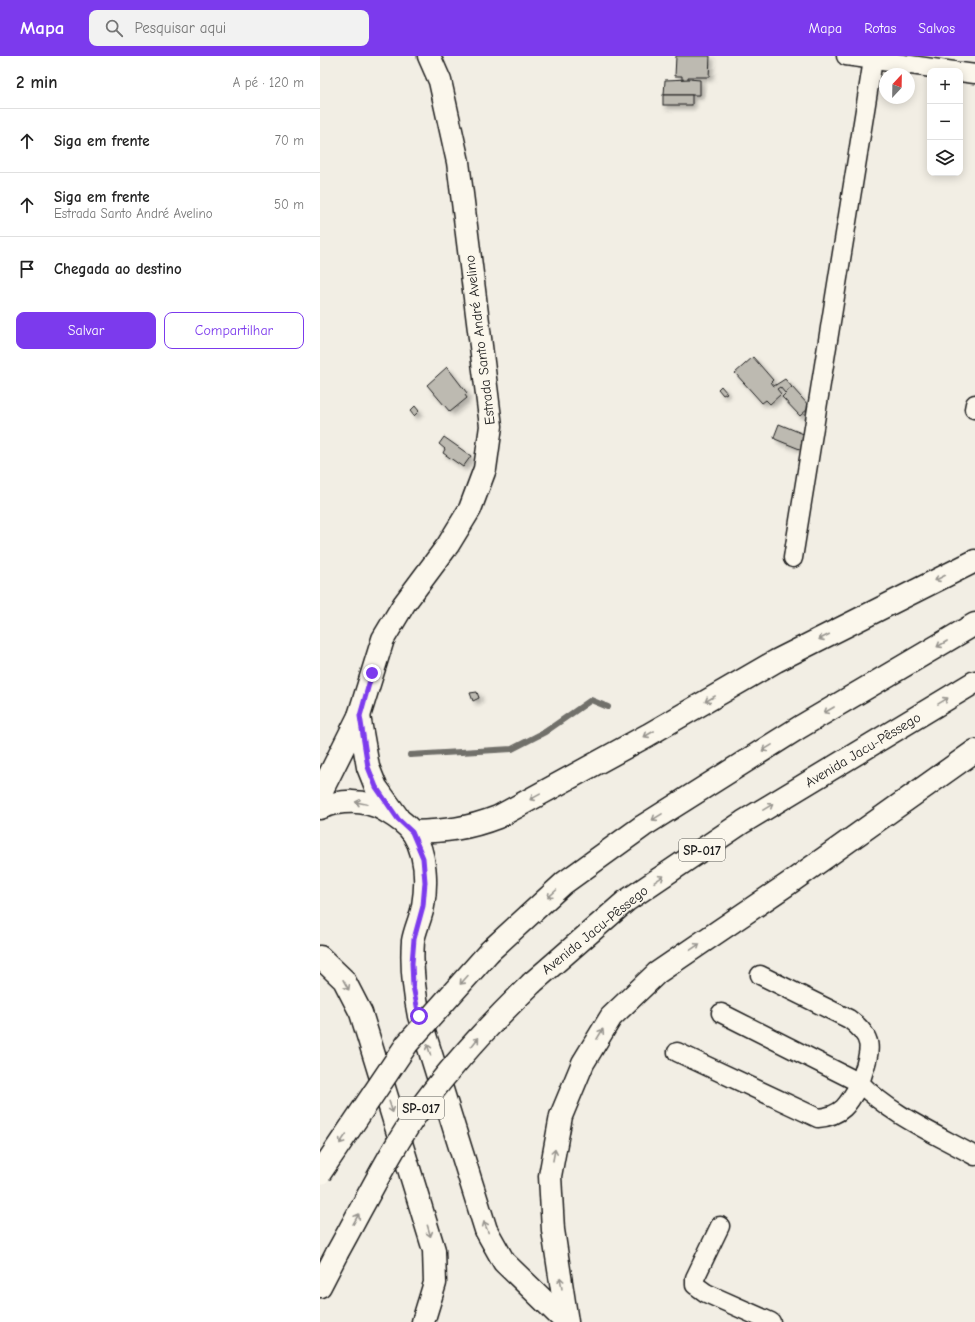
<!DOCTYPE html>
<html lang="pt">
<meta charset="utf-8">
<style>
body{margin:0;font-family:"Comic Neue",sans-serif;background:#f2f2f2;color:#222}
.controls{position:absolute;right:12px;top:12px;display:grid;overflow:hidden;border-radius:8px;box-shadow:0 2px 10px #0003}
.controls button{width:36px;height:36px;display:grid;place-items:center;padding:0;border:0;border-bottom:1px solid #e0e0e0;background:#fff;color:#222;font:20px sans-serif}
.compass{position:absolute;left:559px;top:12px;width:36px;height:36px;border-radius:50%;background:#fff;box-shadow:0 2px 10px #0003;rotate:22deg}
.stop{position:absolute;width:12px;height:12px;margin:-9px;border:3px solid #7c3aed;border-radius:50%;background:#fff}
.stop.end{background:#7c3aed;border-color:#fff;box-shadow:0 1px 4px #0008}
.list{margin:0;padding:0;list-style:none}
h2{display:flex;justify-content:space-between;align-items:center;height:52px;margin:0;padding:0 16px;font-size:17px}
h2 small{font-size:13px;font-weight:400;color:#767676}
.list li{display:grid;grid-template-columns:26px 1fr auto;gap:12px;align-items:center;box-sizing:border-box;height:64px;padding:0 16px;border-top:1px solid #e0e0e0}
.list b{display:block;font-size:15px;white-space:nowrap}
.list p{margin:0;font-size:13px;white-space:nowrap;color:#767676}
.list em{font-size:13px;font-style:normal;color:#767676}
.actions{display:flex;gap:8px;padding:12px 16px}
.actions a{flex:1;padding:9px 0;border:1px solid #7c3aed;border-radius:8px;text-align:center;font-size:14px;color:#7c3aed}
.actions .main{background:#7c3aed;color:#fff}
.icon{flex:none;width:22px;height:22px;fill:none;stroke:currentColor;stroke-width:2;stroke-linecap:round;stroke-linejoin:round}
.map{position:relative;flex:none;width:655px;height:1266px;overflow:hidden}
header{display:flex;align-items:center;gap:24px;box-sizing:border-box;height:56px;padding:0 20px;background:#7c3aed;color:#fff}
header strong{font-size:19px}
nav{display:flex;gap:22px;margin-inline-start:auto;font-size:14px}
.search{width:280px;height:36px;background:#f2f2f2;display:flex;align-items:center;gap:10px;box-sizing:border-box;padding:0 14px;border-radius:8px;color:#767676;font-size:15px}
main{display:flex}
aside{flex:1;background:#fff}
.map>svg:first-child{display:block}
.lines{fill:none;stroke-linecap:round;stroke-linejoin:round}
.stream{stroke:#716f6b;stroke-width:6}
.building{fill:#bdbab1;stroke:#1c1c1c;filter:url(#shadow)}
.minor-casing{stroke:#1c1c1c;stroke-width:21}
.secondary-casing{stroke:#1c1c1c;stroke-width:25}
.trunk-casing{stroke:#1c1c1c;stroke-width:25}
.minor{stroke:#fbf7ec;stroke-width:18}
.secondary{stroke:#fbf7ec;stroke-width:22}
.trunk{stroke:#fbf7ec;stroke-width:22}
.trunk-bridge-casing{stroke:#1c1c1c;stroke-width:25;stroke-linecap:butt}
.trunk-bridge{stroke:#fbf7ec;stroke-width:22}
.oneway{stroke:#97948e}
.route{stroke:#7c3aed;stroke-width:5}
.labels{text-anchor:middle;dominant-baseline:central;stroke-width:3;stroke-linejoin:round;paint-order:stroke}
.shield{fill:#fbf7ec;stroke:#5f5e5a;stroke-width:1}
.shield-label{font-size:13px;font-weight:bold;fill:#1c1c1c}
.street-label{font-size:14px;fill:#1c1c1c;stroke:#fbf7ec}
</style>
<header>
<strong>Mapa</strong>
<div class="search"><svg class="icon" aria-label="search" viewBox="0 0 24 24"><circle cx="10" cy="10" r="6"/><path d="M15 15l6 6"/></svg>Pesquisar aqui</div>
<nav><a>Mapa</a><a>Rotas</a><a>Salvos</a></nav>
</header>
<main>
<aside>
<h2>2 min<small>A pé · 120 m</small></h2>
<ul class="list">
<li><svg class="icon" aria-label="ahead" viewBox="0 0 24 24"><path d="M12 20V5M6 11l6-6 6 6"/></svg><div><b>Siga em frente</b></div><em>70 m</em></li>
<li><svg class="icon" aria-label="ahead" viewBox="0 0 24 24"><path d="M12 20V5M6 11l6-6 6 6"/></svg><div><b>Siga em frente</b><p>Estrada Santo André Avelino</p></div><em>50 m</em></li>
<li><svg class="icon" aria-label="arrive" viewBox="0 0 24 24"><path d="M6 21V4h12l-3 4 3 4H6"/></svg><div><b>Chegada ao destino</b></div></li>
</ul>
<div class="actions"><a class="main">Salvar</a><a>Compartilhar</a></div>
</aside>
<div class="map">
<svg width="655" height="1266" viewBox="0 0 655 1266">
<defs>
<filter id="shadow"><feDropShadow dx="3.5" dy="3.5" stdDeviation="2" flood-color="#0004"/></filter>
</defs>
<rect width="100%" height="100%" fill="#f2eee4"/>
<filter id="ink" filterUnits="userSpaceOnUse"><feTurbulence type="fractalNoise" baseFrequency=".025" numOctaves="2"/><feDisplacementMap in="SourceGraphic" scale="8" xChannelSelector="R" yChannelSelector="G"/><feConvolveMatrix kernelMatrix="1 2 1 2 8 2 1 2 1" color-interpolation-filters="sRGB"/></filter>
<g filter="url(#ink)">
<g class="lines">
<path class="stream" d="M90,699L192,693L225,676L271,644L288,651"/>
</g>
<g class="building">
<path d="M356,0H390L389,21H368V24H362V20H355Z"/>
<path d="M369,23L380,24V39H344L345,24Z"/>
<rect x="343" y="39" width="29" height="10"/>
<path d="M433,301L453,324L451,326L454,330L465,323L472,331L465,337L460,331L457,333L461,338L450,348L446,344L442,347L415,317Z"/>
<path d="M127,311L147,337L145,339L147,342L130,356L107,329Z"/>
<path d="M401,330L407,337L403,339L398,333Z"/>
<path d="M472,331L490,351L480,360L462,341Z"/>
<path d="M95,350L99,355L94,360L90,355Z"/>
<path d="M459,368L491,381L482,394L455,383L454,381Z"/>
<path d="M124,381L151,400L143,411L123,397L125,393L119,388Z"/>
<path d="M157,636L159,642L153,645L150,637Z"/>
</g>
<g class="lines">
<g class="minor-casing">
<g id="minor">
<path d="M526,0L634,15"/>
<path d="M640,16L655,18"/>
<path d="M654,353L655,348"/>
<path d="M473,502L553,4"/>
<path d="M401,957L540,1027C549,997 558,984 529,963L440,919"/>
<path d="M357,996L498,1062C523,1060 529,1047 540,1027C571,1059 616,1078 655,1100"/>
<path d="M400,1170L375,1222V1229L386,1237L451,1266"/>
</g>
</g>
<g class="secondary-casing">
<g id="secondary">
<path d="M39,660L48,711L56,731L77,760"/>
<path d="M0,738L39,660L63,583L84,548L128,489L150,453L165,413L171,370L138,106L120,25L109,0"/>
<path d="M0,752C20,744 45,743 64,754C74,760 86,767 93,777C106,798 107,826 103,850C101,862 95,873 93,885C91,911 94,935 99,960L166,1174L184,1206L246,1266"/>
<path d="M0,901L24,924L41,957L114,1194L115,1227L103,1266"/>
</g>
</g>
<g class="trunk-casing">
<g id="trunk">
<path d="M92,776C126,775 147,773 178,761L328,679L456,605L655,505"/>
<path d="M170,895L244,827L323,770L480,671L655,568"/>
<path d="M212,927L306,845L423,766L655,626"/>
<path d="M0,1230L17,1197"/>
<path d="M247,1266L233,1174L230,1120L241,1060L263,1007L291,961L337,917L468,828L655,695"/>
</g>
</g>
<use href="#minor" class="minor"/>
<use href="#secondary" class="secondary"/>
<use href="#trunk" class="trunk"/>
<g class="trunk-bridge-casing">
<g id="trunk-bridge">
<path d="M0,1117L87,988L170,895"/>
<path d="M17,1197C45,1147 70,1094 104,1047C136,1004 174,964 212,927"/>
</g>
</g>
<use href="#trunk-bridge" class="trunk-bridge"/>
</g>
<defs><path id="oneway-shaft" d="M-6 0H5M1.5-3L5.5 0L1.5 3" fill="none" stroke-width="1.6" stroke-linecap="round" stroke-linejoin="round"/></defs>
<g class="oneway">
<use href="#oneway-shaft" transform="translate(620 522) rotate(153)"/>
<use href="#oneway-shaft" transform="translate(504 581) rotate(153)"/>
<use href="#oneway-shaft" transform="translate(622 588) rotate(150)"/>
<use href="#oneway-shaft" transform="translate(390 643) rotate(150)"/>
<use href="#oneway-shaft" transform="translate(623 645) rotate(-31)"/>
<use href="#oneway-shaft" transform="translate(509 654) rotate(150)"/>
<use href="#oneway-shaft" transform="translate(329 678) rotate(150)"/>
<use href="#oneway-shaft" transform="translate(447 692) rotate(148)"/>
<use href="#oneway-shaft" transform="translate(215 741) rotate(151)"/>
<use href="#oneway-shaft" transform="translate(41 747) rotate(-168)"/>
<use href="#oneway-shaft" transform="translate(448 751) rotate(-31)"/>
<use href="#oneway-shaft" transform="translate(337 761) rotate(148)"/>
<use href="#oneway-shaft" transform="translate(339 823) rotate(-34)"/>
<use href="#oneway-shaft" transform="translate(232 838) rotate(138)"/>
<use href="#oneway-shaft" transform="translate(375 891) rotate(-34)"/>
<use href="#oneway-shaft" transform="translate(144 924) rotate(132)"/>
<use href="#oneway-shaft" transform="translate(26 929) rotate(61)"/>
<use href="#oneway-shaft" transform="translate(280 978) rotate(-59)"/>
<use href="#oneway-shaft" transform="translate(155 986) rotate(-51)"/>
<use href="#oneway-shaft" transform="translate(109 994) rotate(-107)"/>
<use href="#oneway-shaft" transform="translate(71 1051) rotate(72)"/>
<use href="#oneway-shaft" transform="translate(23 1083) rotate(124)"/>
<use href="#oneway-shaft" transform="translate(234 1099) rotate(-80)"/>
<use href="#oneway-shaft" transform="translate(36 1163) rotate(-61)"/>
<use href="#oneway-shaft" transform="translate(166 1171) rotate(-112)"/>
<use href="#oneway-shaft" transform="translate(109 1175) rotate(74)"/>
<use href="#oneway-shaft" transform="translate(241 1227) rotate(-99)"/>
</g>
</g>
<g class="lines" filter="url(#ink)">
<path class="route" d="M52,617L40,660L48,711L56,731L78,763L92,776L103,802L105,826L103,850L94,883L92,907L93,930L99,960"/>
</g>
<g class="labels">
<g class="shield">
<rect x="359" y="783" width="46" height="22" rx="3"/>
<rect x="78" y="1041" width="46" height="22" rx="3"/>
</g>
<g class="shield-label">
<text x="382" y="794">SP-017</text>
<text x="101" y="1052">SP-017</text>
</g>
<g class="street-label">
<text transform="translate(160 284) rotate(-97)">Estrada Santo André Avelino</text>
<text transform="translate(543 694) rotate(-31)">Avenida Jacu-Pêssego</text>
<text transform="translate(275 874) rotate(-39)">Avenida Jacu-Pêssego</text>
</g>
</g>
</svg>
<div class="controls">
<button>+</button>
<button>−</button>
<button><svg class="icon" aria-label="layers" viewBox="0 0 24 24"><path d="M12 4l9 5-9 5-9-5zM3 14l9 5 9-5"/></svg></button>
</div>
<svg class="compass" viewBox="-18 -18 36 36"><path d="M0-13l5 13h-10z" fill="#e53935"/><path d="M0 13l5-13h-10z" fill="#767676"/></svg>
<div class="stop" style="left:99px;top:960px"></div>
<div class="stop end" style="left:52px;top:617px"></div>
</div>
</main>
